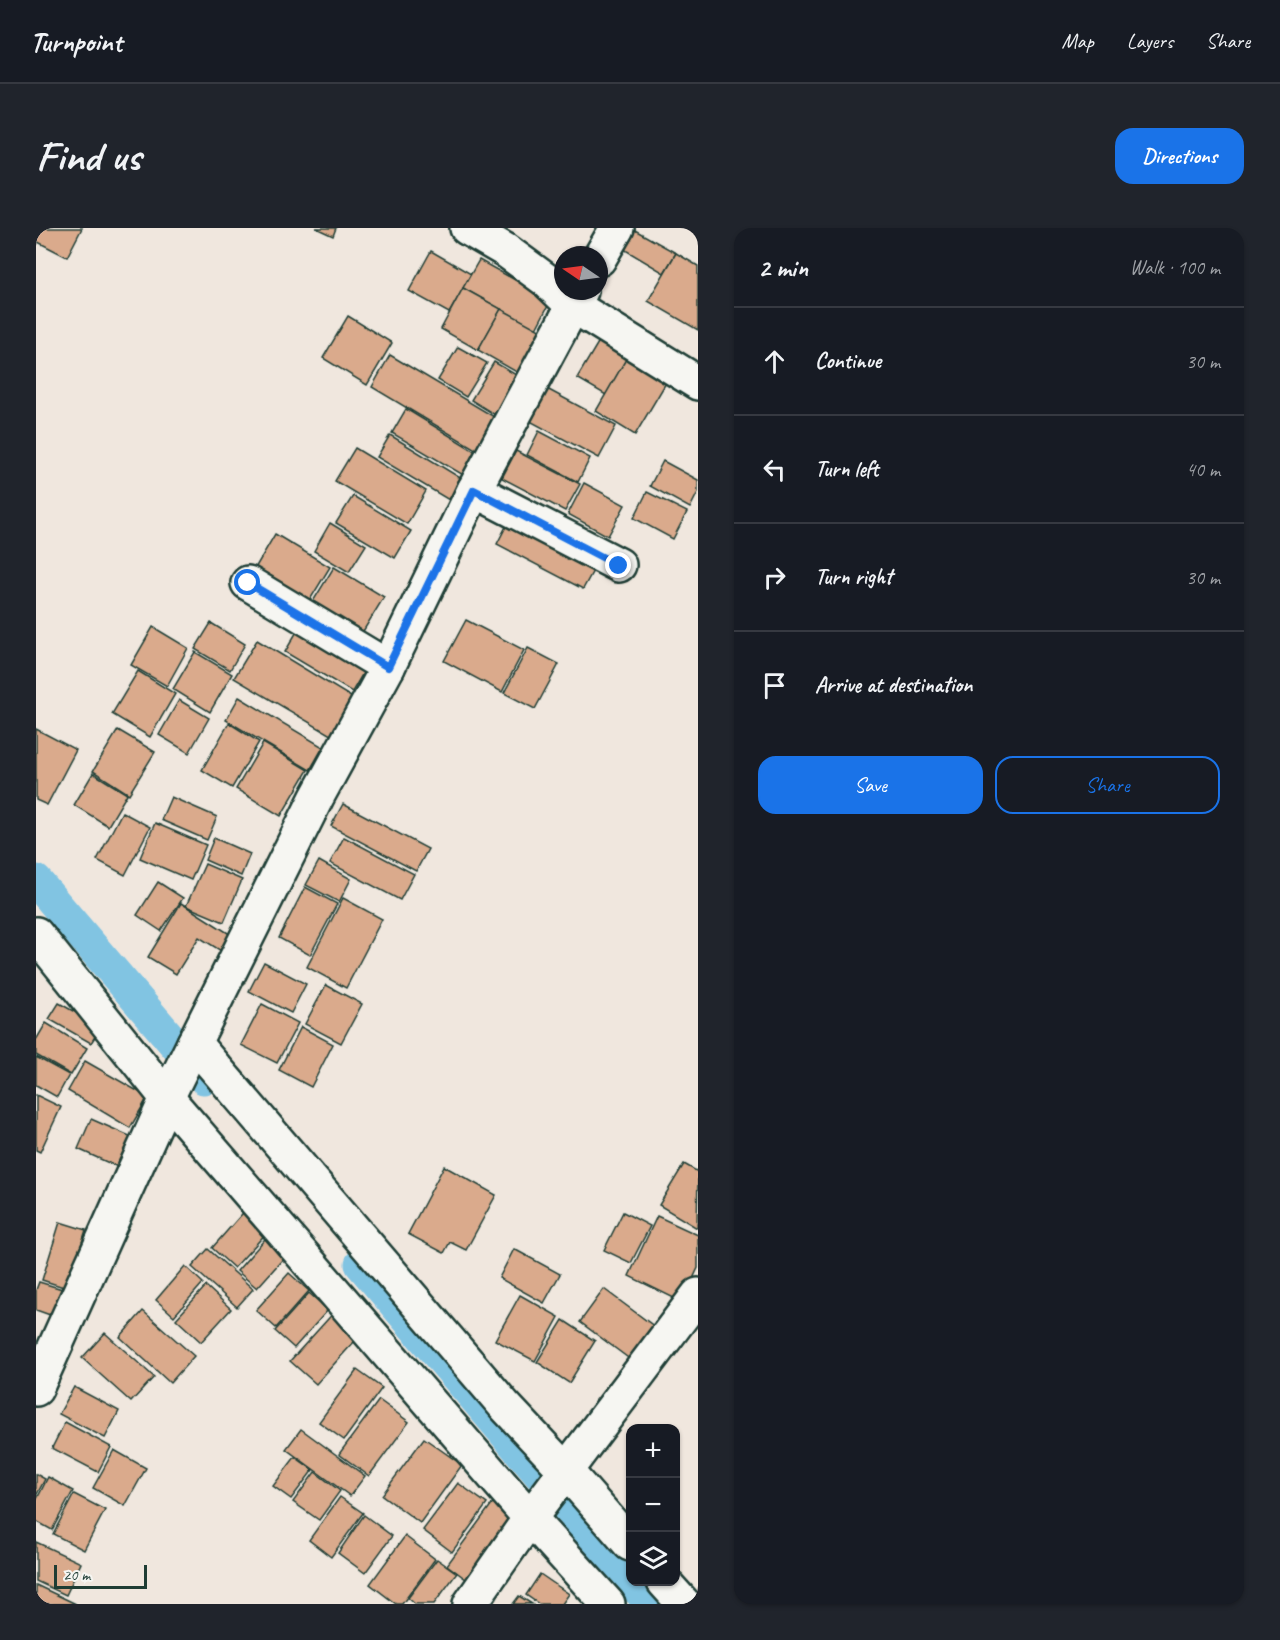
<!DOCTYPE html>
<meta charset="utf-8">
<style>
body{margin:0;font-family:Caveat,sans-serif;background:#20242c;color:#f1f3f6}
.controls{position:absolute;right:18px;bottom:18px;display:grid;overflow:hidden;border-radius:12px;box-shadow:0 2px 4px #0004}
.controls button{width:54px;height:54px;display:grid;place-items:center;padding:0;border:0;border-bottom:2px solid #363941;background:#171b24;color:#f1f3f6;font:30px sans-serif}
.compass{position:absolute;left:518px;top:18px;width:54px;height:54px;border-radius:50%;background:#171b24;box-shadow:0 2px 4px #0004;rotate:283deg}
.scale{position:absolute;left:18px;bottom:15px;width:93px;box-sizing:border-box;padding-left:6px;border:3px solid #1f3d34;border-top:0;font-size:16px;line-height:21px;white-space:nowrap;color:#1f3d34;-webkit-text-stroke:4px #f6f6f2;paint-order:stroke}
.stop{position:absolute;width:18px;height:18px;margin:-14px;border:4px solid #1a73e8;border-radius:50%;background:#fff}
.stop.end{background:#1a73e8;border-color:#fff;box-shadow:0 2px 6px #0008}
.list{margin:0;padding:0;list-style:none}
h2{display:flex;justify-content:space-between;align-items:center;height:78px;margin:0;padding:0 24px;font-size:26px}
h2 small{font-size:20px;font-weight:400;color:#9ea1a6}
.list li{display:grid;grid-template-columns:39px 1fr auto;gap:18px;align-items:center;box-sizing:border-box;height:108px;padding:0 24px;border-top:2px solid #363941}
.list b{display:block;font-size:22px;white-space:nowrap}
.list em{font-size:20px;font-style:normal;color:#9ea1a6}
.actions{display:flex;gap:12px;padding:18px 24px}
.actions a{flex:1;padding:14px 0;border:2px solid #1a73e8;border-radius:18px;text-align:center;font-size:21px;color:#1a73e8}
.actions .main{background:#1a73e8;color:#fff}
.icon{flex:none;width:33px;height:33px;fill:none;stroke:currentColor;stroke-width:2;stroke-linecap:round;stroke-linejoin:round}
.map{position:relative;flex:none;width:662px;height:1376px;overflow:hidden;border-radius:18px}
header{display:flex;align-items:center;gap:36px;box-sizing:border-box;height:84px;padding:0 30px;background:#171b24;border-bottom:2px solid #363941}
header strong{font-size:28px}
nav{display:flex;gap:33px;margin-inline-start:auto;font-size:21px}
.intro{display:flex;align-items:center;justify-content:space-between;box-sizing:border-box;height:144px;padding:0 36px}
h1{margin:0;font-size:42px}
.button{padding:15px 27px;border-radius:18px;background:#1a73e8;color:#fff;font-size:21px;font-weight:700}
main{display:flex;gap:36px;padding:0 36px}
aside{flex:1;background:#171b24;border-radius:18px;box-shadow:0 2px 4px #0004}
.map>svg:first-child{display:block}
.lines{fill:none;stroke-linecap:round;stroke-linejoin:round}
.canal{stroke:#81c4e2;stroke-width:33}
.building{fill:#daaa8c;stroke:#1f3d34;stroke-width:1.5}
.street-casing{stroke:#1f3d34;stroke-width:38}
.street{stroke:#f6f6f2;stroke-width:33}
.route{stroke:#1a73e8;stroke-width:8}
</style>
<header>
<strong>Turnpoint</strong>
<nav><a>Map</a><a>Layers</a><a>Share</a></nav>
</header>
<div class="intro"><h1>Find us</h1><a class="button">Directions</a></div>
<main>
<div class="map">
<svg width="662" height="1376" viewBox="0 0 662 1376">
<rect width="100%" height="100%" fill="#f0e7de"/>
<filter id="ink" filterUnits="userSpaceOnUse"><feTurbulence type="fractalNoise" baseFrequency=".0167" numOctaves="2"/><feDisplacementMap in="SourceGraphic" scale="12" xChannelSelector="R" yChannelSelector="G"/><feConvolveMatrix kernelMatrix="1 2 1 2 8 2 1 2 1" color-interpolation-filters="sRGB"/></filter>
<g filter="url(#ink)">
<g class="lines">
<g class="canal">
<path d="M0,653L168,850"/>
<path d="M325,1036L594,1352"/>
<path d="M596,1354L615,1376"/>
</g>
</g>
<g class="building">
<path d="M0,0H46L31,29L0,13Z"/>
<path d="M280,0H300L297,8Z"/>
<path d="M597,1L640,25L628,45L586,20Z"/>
<path d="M395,23L435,46L413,85L373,63Z"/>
<path d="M640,25L662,38V102L612,73Z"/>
<path d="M443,32L515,72L500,101L427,60Z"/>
<path d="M427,60L465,81L442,122L405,101Z"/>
<path d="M465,81L509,105L486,147L442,122Z"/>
<path d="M312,88L356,115L331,157L287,130Z"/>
<path d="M569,103L597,119L570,167L541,150Z"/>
<path d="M422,119L451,135L430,169L402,152Z"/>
<path d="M597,119L637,143L599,207L560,183Z"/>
<path d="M354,127L460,190L441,222L336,159Z"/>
<path d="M458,134L487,151L464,190L435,172Z"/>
<path d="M511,161L580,198L563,230L494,193Z"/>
<path d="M370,181L442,225L429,248L356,205Z"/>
<path d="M503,203L554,230L542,254L491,227Z"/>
<path d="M354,207L426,251L413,272L341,229Z"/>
<path d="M319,220L390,263L371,296L299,253Z"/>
<path d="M480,223L544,256L529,283L466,250Z"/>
<path d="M627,233L662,252V264L654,280L614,258Z"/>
<path d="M548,255L589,277L572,308L532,286Z"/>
<path d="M611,264L651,284L637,311L598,290Z"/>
<path d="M317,268L375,303L359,330L300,295Z"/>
<path d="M477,285L564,330L547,361L461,316Z"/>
<path d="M294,295L330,317L313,344L278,323Z"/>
<path d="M239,306L294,339L272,375L218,342Z"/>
<path d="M298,339L348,369L326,405L276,375Z"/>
<path d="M430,392L488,422L466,464L408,433Z"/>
<path d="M267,393L334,433L316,464L249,424Z"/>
<path d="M175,395L209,416L194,442L159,421Z"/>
<path d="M117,399L152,420L131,458L95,437Z"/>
<path d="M221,412L320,472L298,509L198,450Z"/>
<path d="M492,420L523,436L499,481L468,465Z"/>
<path d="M159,424L196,446L174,484L137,461Z"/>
<path d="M102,443L139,466L114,509L76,486Z"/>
<path d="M203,469L287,519L274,542L190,492Z"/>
<path d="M143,472L173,490L153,525L123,507Z"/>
<path d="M193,495L223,514L196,560L166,542Z"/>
<path d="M0,501L40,522L11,577L0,572Z"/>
<path d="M82,502L119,524L93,566L57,543Z"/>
<path d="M227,515L272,542L245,588L200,561Z"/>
<path d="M57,545L91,566L72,598L38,577Z"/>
<path d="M135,569L181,589L171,612L125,592Z"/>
<path d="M307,576L392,621L380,643L295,598Z"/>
<path d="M86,584L114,599L89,647L61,632Z"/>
<path d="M119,595L170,617L155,652L104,630Z"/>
<path d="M308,609L378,646L364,672L294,635Z"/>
<path d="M178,610L214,626L205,648L169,632Z"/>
<path d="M283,633L315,651L303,674L270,657Z"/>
<path d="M169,636L206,652L188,694L150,678Z"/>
<path d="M122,654L147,670L125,703L101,687Z"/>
<path d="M269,659L301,676L274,727L243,710Z"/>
<path d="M307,670L346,691L310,760L271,739Z"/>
<path d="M145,675L200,710L190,726L163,709L140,746L112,729Z"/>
<path d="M228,734L270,756L255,785L213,763Z"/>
<path d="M290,757L326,776L305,815L269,796Z"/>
<path d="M23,775L65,799L55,815L13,791Z"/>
<path d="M226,776L262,795L241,835L205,817Z"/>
<path d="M10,795L51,820L35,847L0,827V812Z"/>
<path d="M265,799L297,816L275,859L243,842Z"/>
<path d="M0,829L33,847L21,869L0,857Z"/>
<path d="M49,833L112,869L94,900L32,863Z"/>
<path d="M0,867L25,879L4,924L0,922Z"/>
<path d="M55,891L98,910L84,940L42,921Z"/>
<path d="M648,936L662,944L661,1000L623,977Z"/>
<path d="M408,938L460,967L430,1022L414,1014L408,1025L372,1006Z"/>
<path d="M213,978L236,999L198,1040L176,1020Z"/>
<path d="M587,984L614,998L595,1035L568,1022Z"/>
<path d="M621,988L662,1007V1040L646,1074L593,1048Z"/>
<path d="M24,994L50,1002L41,1030L40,1063L6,1052Z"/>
<path d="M235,1004L255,1022L221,1060L201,1043Z"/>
<path d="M172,1021L217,1061L201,1079L156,1039Z"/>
<path d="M478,1021L524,1046L508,1075L463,1050Z"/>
<path d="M149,1038L167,1055L138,1088L120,1072Z"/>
<path d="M253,1045L273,1063L240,1100L220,1082Z"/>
<path d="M3,1054L36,1064L17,1088L0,1082V1062Z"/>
<path d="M170,1058L195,1081L165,1114L140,1091Z"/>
<path d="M568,1061L623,1102L599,1135L544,1094Z"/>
<path d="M273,1065L292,1082L258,1120L239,1103Z"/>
<path d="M484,1067L523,1089L499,1133L459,1112Z"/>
<path d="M301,1081L327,1104L280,1156L254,1133Z"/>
<path d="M107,1083L158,1128L134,1155L84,1109Z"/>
<path d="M527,1092L559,1113L533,1155L501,1134Z"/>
<path d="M69,1105L118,1149L95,1174L46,1130Z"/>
<path d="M321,1142L346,1160L308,1212L283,1194Z"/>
<path d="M38,1159L83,1183L69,1210L23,1186Z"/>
<path d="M343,1172L373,1194L333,1248L303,1226Z"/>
<path d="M29,1194L75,1219L62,1244L16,1220Z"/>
<path d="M265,1201L329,1248L314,1268L250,1221Z"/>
<path d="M388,1210L426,1237L384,1295L346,1267Z"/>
<path d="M78,1222L110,1240L89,1278L57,1260Z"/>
<path d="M259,1229L277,1242L255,1271L237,1258Z"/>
<path d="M279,1244L304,1263L283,1292L257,1274Z"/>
<path d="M0,1246L9,1251L0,1268Z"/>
<path d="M12,1249L37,1263L16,1302L0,1293V1273Z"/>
<path d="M422,1255L451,1276L416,1324L387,1302Z"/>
<path d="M38,1266L69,1282L48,1322L17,1306Z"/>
<path d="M304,1269L327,1285L295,1329L273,1312Z"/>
<path d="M458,1273L485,1293L438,1357L411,1337Z"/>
<path d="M328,1287L356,1308L329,1345L302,1325Z"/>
<path d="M369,1308L399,1331L366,1376H360L334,1356Z"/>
<path d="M0,1314L45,1335L30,1367L0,1353Z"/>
<path d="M401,1331L421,1345L398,1376H379L372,1370Z"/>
<path d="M504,1346L533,1366L526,1376H503L490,1367Z"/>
<path d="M0,1357L40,1376H0Z"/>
<path d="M483,1368L496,1376H477Z"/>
</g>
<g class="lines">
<g class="street-casing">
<g id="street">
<path d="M431,0L469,22L510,52L536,77L662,155"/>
<path d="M563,31L581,0"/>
<path d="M438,262L583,337"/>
<path d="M212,355L352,439"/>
<path d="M0,706L131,870L494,1290L572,1376"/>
<path d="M158,815L468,1177L530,1243L594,1316"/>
<path d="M0,1161L131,870L158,815L281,569L352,439L438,262L545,63"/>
<path d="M628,1354L648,1376"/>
<path d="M434,1376L494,1290L662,1067"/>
</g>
</g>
<use href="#street" class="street"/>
</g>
</g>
<g class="lines" filter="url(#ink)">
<path class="route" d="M212,355L352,439L438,262L583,338"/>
</g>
</svg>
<div class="controls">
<button>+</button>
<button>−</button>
<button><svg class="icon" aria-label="layers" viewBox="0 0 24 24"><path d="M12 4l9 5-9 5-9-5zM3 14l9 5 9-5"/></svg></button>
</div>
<svg class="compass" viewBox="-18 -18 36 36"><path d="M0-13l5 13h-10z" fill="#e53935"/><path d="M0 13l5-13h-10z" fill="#9ea1a6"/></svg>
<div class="scale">20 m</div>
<div class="stop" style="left:212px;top:355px"></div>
<div class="stop end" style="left:583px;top:338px"></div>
</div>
<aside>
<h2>2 min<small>Walk · 100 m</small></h2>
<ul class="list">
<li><svg class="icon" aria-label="ahead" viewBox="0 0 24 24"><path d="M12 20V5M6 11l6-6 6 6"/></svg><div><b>Continue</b></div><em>30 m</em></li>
<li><svg class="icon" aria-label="left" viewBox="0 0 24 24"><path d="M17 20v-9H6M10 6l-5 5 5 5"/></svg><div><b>Turn left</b></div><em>40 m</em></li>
<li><svg class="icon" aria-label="right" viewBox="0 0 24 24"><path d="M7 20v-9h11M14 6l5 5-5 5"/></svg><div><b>Turn right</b></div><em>30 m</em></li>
<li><svg class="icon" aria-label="arrive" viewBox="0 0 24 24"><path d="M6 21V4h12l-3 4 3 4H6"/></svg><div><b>Arrive at destination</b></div></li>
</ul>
<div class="actions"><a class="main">Save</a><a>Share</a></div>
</aside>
</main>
